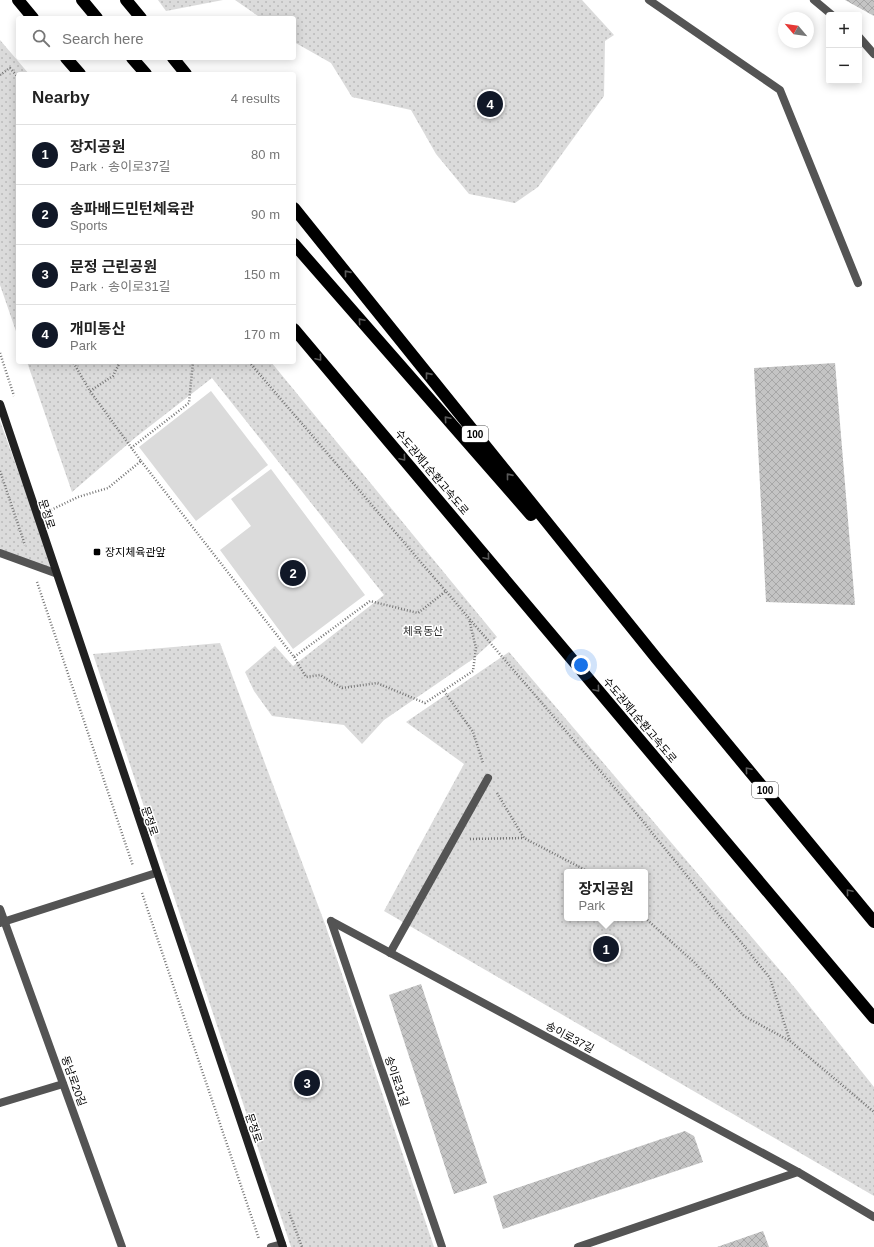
<!DOCTYPE html>
<meta charset="utf-8">
<style>
body{margin:0;font-family:Helvetica,"Noto Sans KR",sans-serif;background:#f6f6f6;color:#222}
.controls{position:absolute;right:12px;top:12px;display:grid;overflow:hidden;border-radius:4px;box-shadow:0 2px 10px #0003}
.controls button{width:36px;height:36px;display:grid;place-items:center;padding:0;border:0;border-bottom:1px solid #e0e0e0;background:#fff;color:#222;font:20px sans-serif}
.compass{position:absolute;left:778px;top:12px;width:36px;height:36px;border-radius:50%;background:#fff;box-shadow:0 2px 10px #0003;rotate:299deg}
.you{position:absolute;left:581px;top:665px;width:14px;height:14px;margin:-10px;border:3px solid #fff;border-radius:50%;background:#1a73e8;box-shadow:0 0 0 6px #1a73e833}
.badge{display:grid;place-items:center;width:26px;height:26px;border-radius:50%;background:#111827;color:#fff;font-size:13px;font-weight:700}
.pin{position:absolute;translate:-50% -50%;border:2px solid #fff;box-shadow:0 1px 4px #0006}
.popup{position:absolute;left:564px;top:869px;width:84px;height:52px;box-sizing:border-box;display:grid;place-content:center;border-radius:4px;background:#fff;filter:drop-shadow(0 1px 3px #0005);font-size:13px;white-space:nowrap;color:#767676}
.popup b{font-size:15px;color:#222}
.popup::after{content:'';position:absolute;left:50%;top:100%;margin-left:-8px;border:8px solid transparent;border-top-color:#fff}
.list{margin:0;padding:0;list-style:none}
h2{display:flex;justify-content:space-between;align-items:center;height:52px;margin:0;padding:0 16px;font-size:17px}
h2 small{font-size:13px;font-weight:400;color:#767676}
.list li{display:grid;grid-template-columns:26px 1fr auto;gap:12px;align-items:center;box-sizing:border-box;height:60px;padding:0 16px;border-top:1px solid #e0e0e0}
.list b{display:block;font-size:15px;white-space:nowrap}
.list p{margin:0;font-size:13px;white-space:nowrap;color:#767676}
.list em{font-size:13px;font-style:normal;color:#767676}
.icon{flex:none;width:22px;height:22px;fill:none;stroke:currentColor;stroke-width:2;stroke-linecap:round;stroke-linejoin:round}
.map{position:relative;flex:none;width:874px;height:1247px;overflow:hidden}
.search{position:absolute;background:#fff;box-shadow:0 2px 10px #0003;left:16px;top:16px;width:280px;height:44px;display:flex;align-items:center;gap:10px;box-sizing:border-box;padding:0 14px;border-radius:4px;color:#767676;font-size:15px}
.panel{position:absolute;background:#fff;box-shadow:0 2px 10px #0003;left:16px;top:72px;width:280px;height:292px;border-radius:4px}
.map>svg:first-child{display:block}
.grass{fill:url(#grass-dots);fill-rule:evenodd}
.pitch{fill:#dbdbdb}
.building{fill:url(#building-cross-hatch)}
.lines{fill:none;stroke-linecap:round;stroke-linejoin:round}
.path{stroke:#767676;stroke-width:2.5;stroke-dasharray:1 2;stroke-linecap:butt}
.lane{stroke:#545454;stroke-width:8}
.street{stroke:#545454;stroke-width:8}
.secondary{stroke:#212121;stroke-width:8}
.highway{stroke:#000;stroke-width:12}
.oneway{stroke:#595959}
.poi-dot{fill:#000;stroke:#fff;stroke-width:1.5}
.labels{text-anchor:middle;dominant-baseline:central;stroke-width:3;stroke-linejoin:round;paint-order:stroke}
.shield{fill:#fff;stroke:#4c4c4c;stroke-width:1}
.shield-label{font-size:10px;font-weight:bold;fill:#000}
.street-label{font-size:11px;fill:#000;stroke:#fff}
.poi-label{font-size:11px;fill:#000;stroke:#fff;text-anchor:start}
.park-label{font-size:11px;fill:#323232;stroke:#fff}
</style>
<div class="map">
<svg width="874" height="1247" viewBox="0 0 874 1247">
<defs>
<pattern id="grass-dots" width="8" height="8" patternUnits="userSpaceOnUse"><rect width="8" height="8" fill="#dbdbdb"/><path d="M2 2h.1M6 6h.1" fill="none" stroke="#bababa" stroke-width="1.8" stroke-linecap="round"/></pattern>
<pattern id="building-cross-hatch" width="8" height="8" patternUnits="userSpaceOnUse"><rect width="8" height="8" fill="#c4c4c4"/><path d="M0 0l8 8M0 8l8-8" fill="none" stroke="#a7a7a7"/></pattern>
</defs>
<rect width="100%" height="100%" fill="#fff"/>
<g class="grass">
<path d="M158,0H223L166,11Z"/>
<path d="M235,0H582L614,35L605,41L604,96L538,187L515,203L469,194L436,154L411,110L352,97L331,63L294,42V18H261Z"/>
<path d="M0,40L29,74H18V337L0,285Z"/>
<path d="M27,362H271L497,637L473,659L384,720L362,744L344,725L272,716L254,691L245,672L275,646L293,666L384,595L212,378L136,437L72,492Z"/>
<path d="M0,421L55,573L0,553Z"/>
<path d="M220,643L325,924L434,1247H291L93,654Z"/>
<path d="M509,652L795,988L874,1087V1196L384,911L464,764L406,722ZM567,872H645V918H567Z"/>
</g>
<g class="pitch">
<path d="M211,391L268,465L196,521L139,447Z"/>
<path d="M271,469L365,595L293,649L220,550L251,526L231,499Z"/>
</g>
<g class="building">
<path d="M845,0H874V16Z"/>
<path d="M835,363L855,605L766,602L754,368Z"/>
<path d="M421,984L487,1183L454,1194L389,995Z"/>
<path d="M685,1131L694,1136L703,1162L503,1229L493,1196Z"/>
<path d="M763,1231L769,1247H717Z"/>
</g>
<g class="lines">
<g class="path">
<path d="M0,75L10,68L18,77"/>
<path d="M0,353L14,396"/>
<path d="M249,362L632,808L770,978L790,1041L874,1112"/>
<path d="M90,391L113,376L120,362"/>
<path d="M131,448L189,403L193,362"/>
<path d="M141,461L294,657L370,601L418,613L446,591"/>
<path d="M0,471L25,545"/>
<path d="M51,510L78,497L108,488L141,461L90,391L73,362"/>
<path d="M37,582L133,866"/>
<path d="M294,657L306,677L320,675L342,688L377,683L425,703L473,671L476,648L469,619"/>
<path d="M444,691L473,732L483,763"/>
<path d="M497,793L524,838L589,872"/>
<path d="M470,839L524,838"/>
<path d="M142,893L259,1239"/>
<path d="M645,918L694,962L744,1016L790,1041"/>
<path d="M289,1212L302,1247"/>
</g>
<g class="lane">
<path d="M649,0L780,90L858,283"/>
<path d="M390,953L488,778"/>
</g>
<g class="street">
<path d="M814,0L832,15"/>
<path d="M859,37L874,54"/>
<path d="M0,553L55,573"/>
<path d="M0,909L122,1247"/>
<path d="M331,921L798,1172L874,1217"/>
<path d="M331,921L442,1247"/>
<path d="M0,923L156,873"/>
<path d="M0,1103L63,1084"/>
<path d="M271,1247L282,1244"/>
<path d="M578,1247L798,1172"/>
</g>
<path class="secondary" d="M0,404L283,1247"/>
<g class="highway">
<path d="M18,0L33,18"/>
<path d="M82,0L97,18"/>
<path d="M126,0L141,18"/>
<path d="M66,58L80,74"/>
<path d="M132,58L146,74"/>
<path d="M173,58L186,74"/>
<path d="M294,208L657,659L874,922"/>
<path d="M294,244L531,515"/>
<path d="M294,329L874,1018"/>
</g>
</g>
<defs><path id="oneway-chevron" d="M-2-3.5L2.5 0L-2 3.5" fill="none" stroke-width="1.6" stroke-linecap="round" stroke-linejoin="round"/></defs>
<g class="oneway">
<use href="#oneway-chevron" transform="translate(347 273) rotate(-129)"/>
<use href="#oneway-chevron" transform="translate(361 321) rotate(-131)"/>
<use href="#oneway-chevron" transform="translate(319 358) rotate(50)"/>
<use href="#oneway-chevron" transform="translate(428 375) rotate(-129)"/>
<use href="#oneway-chevron" transform="translate(447 419) rotate(-131)"/>
<use href="#oneway-chevron" transform="translate(403 458) rotate(50)"/>
<use href="#oneway-chevron" transform="translate(509 476) rotate(-129)"/>
<use href="#oneway-chevron" transform="translate(487 557) rotate(50)"/>
<use href="#oneway-chevron" transform="translate(597 689) rotate(50)"/>
<use href="#oneway-chevron" transform="translate(748 770) rotate(-130)"/>
<use href="#oneway-chevron" transform="translate(849 892) rotate(-130)"/>
</g>
<rect class="poi-dot" x="93" y="548" width="8" height="8" rx="2"/>
<g class="labels">
<g class="shield">
<rect x="462" y="426" width="26" height="16" rx="3"/>
<rect x="752" y="782" width="26" height="16" rx="3"/>
</g>
<g class="shield-label">
<text x="475" y="434">100</text>
<text x="765" y="790">100</text>
</g>
<g class="street-label">
<text transform="translate(432 472) rotate(50)">수도권제1순환고속도로</text>
<text transform="translate(47 514) rotate(72)">문정로</text>
<text transform="translate(640 720) rotate(50)">수도권제1순환고속도로</text>
<text transform="translate(150 821) rotate(71)">문정로</text>
<text transform="translate(570 1037) rotate(28)">송이로37길</text>
<text transform="translate(74 1081) rotate(70)">동남로20길</text>
<text transform="translate(397 1081) rotate(71)">송이로31길</text>
<text transform="translate(254 1128) rotate(71)">문정로</text>
</g>
<g class="poi-label">
<text x="105" y="552">장지체육관앞</text>
</g>
<g class="park-label">
<text x="423" y="631">체육동산</text>
</g>
</g>
</svg>
<div class="controls">
<button>+</button>
<button>−</button>
</div>
<svg class="compass" viewBox="-18 -18 36 36"><path d="M0-13l5 13h-10z" fill="#e53935"/><path d="M0 13l5-13h-10z" fill="#767676"/></svg>
<div class="you"></div>
<div class="pin badge" style="left:606px;top:949px">1</div>
<div class="popup"><b>장지공원</b>Park</div>
<div class="pin badge" style="left:293px;top:573px">2</div>
<div class="pin badge" style="left:307px;top:1083px">3</div>
<div class="pin badge" style="left:490px;top:104px">4</div>
<div class="search"><svg class="icon" aria-label="search" viewBox="0 0 24 24"><circle cx="10" cy="10" r="6"/><path d="M15 15l6 6"/></svg>Search here</div>
<section class="panel">
<h2>Nearby<small>4 results</small></h2>
<ul class="list">
<li><span class="badge">1</span><div><b>장지공원</b><p>Park · 송이로37길</p></div><em>80 m</em></li>
<li><span class="badge">2</span><div><b>송파배드민턴체육관</b><p>Sports</p></div><em>90 m</em></li>
<li><span class="badge">3</span><div><b>문정 근린공원</b><p>Park · 송이로31길</p></div><em>150 m</em></li>
<li><span class="badge">4</span><div><b>개미동산</b><p>Park</p></div><em>170 m</em></li>
</ul>
</section>
</div>
